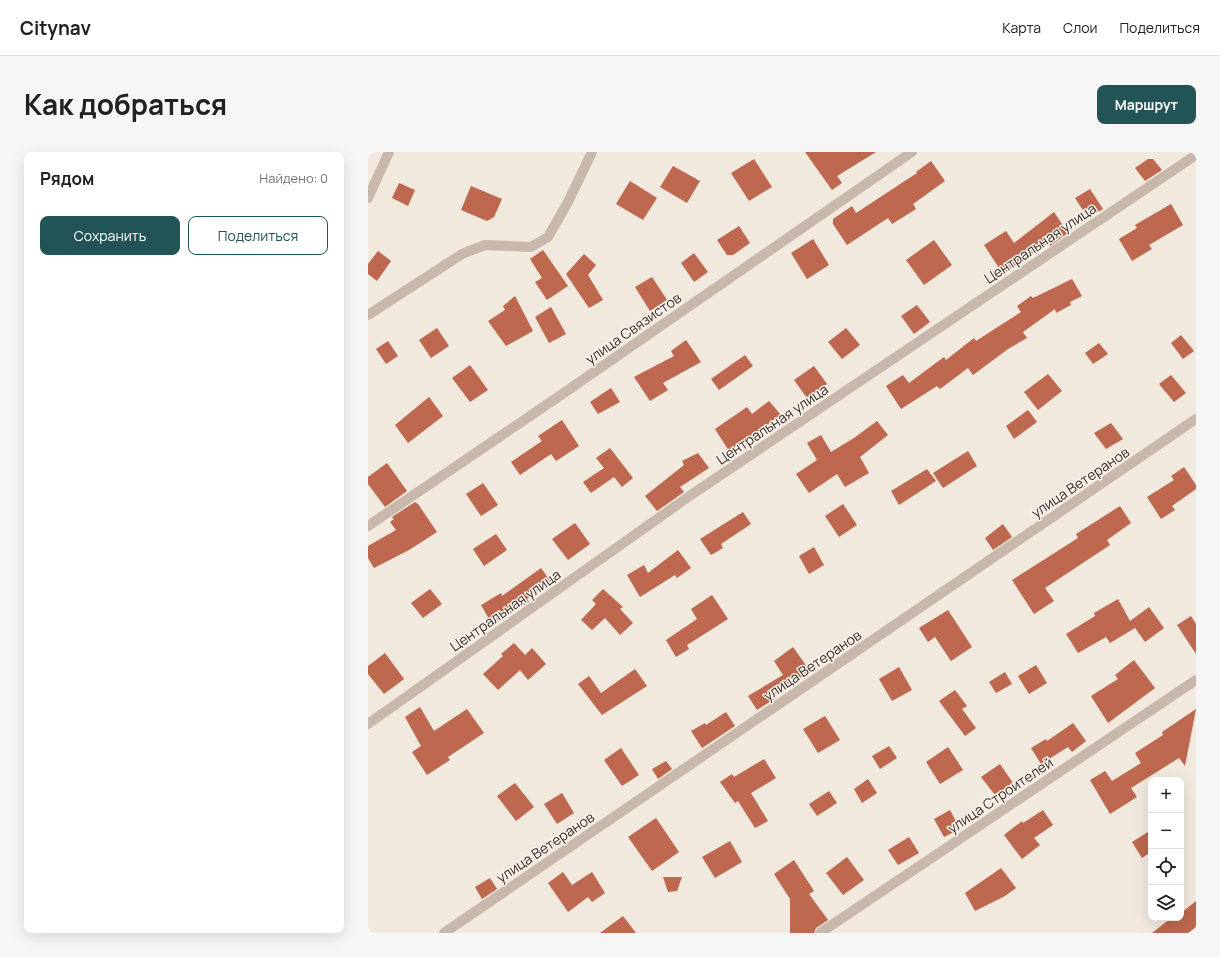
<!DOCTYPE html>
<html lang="ru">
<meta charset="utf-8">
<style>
body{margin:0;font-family:Manrope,sans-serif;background:#f6f6f6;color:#202124}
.controls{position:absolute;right:12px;bottom:12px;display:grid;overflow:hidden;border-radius:8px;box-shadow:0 4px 16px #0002}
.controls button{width:36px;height:36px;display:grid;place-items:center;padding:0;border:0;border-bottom:1px solid #e0e0e0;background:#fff;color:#202124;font:20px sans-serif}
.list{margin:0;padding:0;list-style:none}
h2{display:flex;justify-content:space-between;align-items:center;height:52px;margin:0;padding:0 16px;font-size:17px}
h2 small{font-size:13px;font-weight:400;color:#757577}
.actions{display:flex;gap:8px;padding:12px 16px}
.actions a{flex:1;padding:9px 0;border:1px solid #225355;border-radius:8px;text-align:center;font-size:14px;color:#225355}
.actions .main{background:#225355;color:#fff}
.icon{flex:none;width:22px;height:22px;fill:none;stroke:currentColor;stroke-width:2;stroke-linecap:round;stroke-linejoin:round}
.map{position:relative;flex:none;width:828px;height:781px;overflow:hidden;border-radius:8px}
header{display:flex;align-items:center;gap:24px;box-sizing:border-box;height:56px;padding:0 20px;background:#fff;border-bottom:1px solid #e0e0e0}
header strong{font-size:19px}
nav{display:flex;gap:22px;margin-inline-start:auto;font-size:14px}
.intro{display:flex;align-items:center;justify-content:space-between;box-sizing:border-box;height:96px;padding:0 24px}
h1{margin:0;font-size:28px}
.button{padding:10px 18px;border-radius:8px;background:#225355;color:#fff;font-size:14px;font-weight:700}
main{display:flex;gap:24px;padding:0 24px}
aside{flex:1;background:#fff;border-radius:8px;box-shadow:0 4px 16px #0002}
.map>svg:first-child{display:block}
.building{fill:#bd684f}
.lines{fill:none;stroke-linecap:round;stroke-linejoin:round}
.minor{stroke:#c8b8ab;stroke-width:10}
.labels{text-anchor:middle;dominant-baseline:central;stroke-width:3;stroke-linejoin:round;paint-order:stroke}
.street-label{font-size:14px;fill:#362d29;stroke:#f9f2ea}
</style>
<header>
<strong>Citynav</strong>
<nav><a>Карта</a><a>Слои</a><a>Поделиться</a></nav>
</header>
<div class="intro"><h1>Как добраться</h1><a class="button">Маршрут</a></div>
<main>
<aside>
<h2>Рядом<small>Найдено: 0</small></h2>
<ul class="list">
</ul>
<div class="actions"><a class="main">Сохранить</a><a>Поделиться</a></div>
</aside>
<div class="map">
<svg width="828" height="781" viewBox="0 0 828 781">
<rect width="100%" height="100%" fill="#f1e8de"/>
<g class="building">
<path d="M437,0H508L469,24L474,31L464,38Z"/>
<path d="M386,7L404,35L381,49L363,21Z"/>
<path d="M780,7H785L794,18L777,29L767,16Z"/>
<path d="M563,9L577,29L545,52L548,57L524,72L520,66L479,93L465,72V67L484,54L488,61L549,21L548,20Z"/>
<path d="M305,14L332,29L319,51L292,35Z"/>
<path d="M262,29L289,46L275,68L248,52Z"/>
<path d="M31,31L47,38L40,54L24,46Z"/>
<path d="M103,34L134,47L126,65L119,69L93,58Z"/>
<path d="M722,37L735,57L720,66L707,46Z"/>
<path d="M803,52L815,73L781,93L784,97L764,109L751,87L769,76L767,73Z"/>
<path d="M686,60L700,81L682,94L680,91L635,122L616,93L638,79L646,91Z"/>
<path d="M371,74L382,91L365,103H359L349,88Z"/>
<path d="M445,87L461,113L439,127L423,101Z"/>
<path d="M566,88L584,113L556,133L538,108Z"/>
<path d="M175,98L200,134L179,148L167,130L174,126L162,107Z"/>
<path d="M10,99L23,109L9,129L0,122V112Z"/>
<path d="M326,101L340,120L326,130L313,111Z"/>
<path d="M216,102L228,113L220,123L235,148L221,156L198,122Z"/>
<path d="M284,125L299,148L282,159L267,135Z"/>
<path d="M704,127L714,144L702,150L703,153L688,161L687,157L655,180L659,186L640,197L605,223L600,216L572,237L569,234L533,257L518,234L535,223L541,231L576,205L578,208L606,186L608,189L653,160L649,154L663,144L665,146Z"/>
<path d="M147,144L165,179L138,194L120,169L137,158L135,154Z"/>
<path d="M549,153L562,170L546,182L533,164Z"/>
<path d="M183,155L198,182L181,191L167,165Z"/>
<path d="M69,176L81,194L63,206L51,188Z"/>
<path d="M478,176L492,193L474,207L460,190Z"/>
<path d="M813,183L826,199L815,207L803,191Z"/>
<path d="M318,188L333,210L295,231L300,238L282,249L266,225L306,204L303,199Z"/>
<path d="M20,189L30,204L18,212L8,197Z"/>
<path d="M731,191L740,202L725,212L717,201Z"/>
<path d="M377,203L385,214L351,238L343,227Z"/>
<path d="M102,213L120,238L102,250L84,226Z"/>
<path d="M446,214L459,232L439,246L426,228Z"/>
<path d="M680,222L694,239L670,258L656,240Z"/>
<path d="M803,223L818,241L806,250L791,232Z"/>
<path d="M243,236L252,250L230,262L222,250Z"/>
<path d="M61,245L75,264L40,291L27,273Z"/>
<path d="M401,249L413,263L361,299L347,277L379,255L384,262Z"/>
<path d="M660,258L669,270L646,287L638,274Z"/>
<path d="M194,268L211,294L188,309L183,302L152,323L143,310L174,289L170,284Z"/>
<path d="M509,269L520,283L492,305L501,321L477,335L469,322L441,341L428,322L449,308L439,291L453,283L463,300L486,286Z"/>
<path d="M743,271L755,287L738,297L726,281Z"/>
<path d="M242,296L265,326L254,335L246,325L223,341L215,330L236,316L228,306Z"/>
<path d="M600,299L609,314L575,336L565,321Z"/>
<path d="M330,301L341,316L312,335L316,340L289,359L277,344L316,313L314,309Z"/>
<path d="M19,311L39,339L17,355L0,332V325Z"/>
<path d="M816,315L828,333V337L804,354L807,358L793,367L779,345L806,328L803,324Z"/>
<path d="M559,317L568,329L531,353L523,339Z"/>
<path d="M115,331L130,353L113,364L98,342Z"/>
<path d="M47,350L50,352L69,380L41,398L6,416L0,406V394L28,378L22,370L26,367L24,365Z"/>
<path d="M475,352L489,373L471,385L457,364Z"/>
<path d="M752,354L763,371L739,388L742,393L677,436L686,449L666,462L644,428L710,386L708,382Z"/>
<path d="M375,360L383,372L353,392L355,396L343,403L332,387Z"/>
<path d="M207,371L222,392L200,408L184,387Z"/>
<path d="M635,372L644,385L625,398L617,386Z"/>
<path d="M128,382L139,398L116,414L105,397Z"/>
<path d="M446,395L456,413L441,422L431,404Z"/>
<path d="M310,398L323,416L309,426L307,423L272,445L259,423L276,413L280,421Z"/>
<path d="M173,416L183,430L159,447L161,450L124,472L113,453L133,441L134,444Z"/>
<path d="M62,437L74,452L55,466L43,451Z"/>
<path d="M235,437L255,455L252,457L265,471L252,483L237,466L224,478L213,468L228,452L224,448Z"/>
<path d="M344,443L360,467L319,493L321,497L308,505L298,488L329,467L323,457Z"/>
<path d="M750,447L762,469L781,455L796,476L777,490L765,473L767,476L742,491L738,485L710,501L698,482L727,464L726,461Z"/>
<path d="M580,458L604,495L583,509L567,485L560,490L551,476Z"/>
<path d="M823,464L828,472V502L809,473Z"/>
<path d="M146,491L157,503L164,496L178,512L160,528L152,518L130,538L115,522L135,504L133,502Z"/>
<path d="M425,495L442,519L407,543L408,546L389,558L380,544L415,523L406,509Z"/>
<path d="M17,501L36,527L16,542L0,522V514Z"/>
<path d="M766,508L787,536L740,571L723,544L750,527L747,523Z"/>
<path d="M668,513L679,531L661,542L650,524Z"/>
<path d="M531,515L544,538L524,549L511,527Z"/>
<path d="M267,517L279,534L234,563L210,532L221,524L233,541Z"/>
<path d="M637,520L644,532L628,541L621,530Z"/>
<path d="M587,538L599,554L594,557L608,576L597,584L571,549Z"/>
<path d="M52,555L66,579L99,557L116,581L80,605L82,608L59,623L44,600L53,594L37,565Z"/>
<path d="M828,557L817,614L811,606L763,636L769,645L742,662L722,628L737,619L744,629L773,611L767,601L795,583L794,580Z"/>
<path d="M358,560L367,574L334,596L323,579L337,571L338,573Z"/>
<path d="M457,564L472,588L450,601L435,577Z"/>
<path d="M705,571L718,589L704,600L700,595L673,612L663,596L678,587L679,589Z"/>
<path d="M521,594L529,606L512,617L504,604Z"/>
<path d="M580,595L595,618L572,632L558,610Z"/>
<path d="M253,596L271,623L254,634L236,608Z"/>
<path d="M396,607L408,626L383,641L400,669L387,676L370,649L367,651L352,630L364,622L366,625Z"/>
<path d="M298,609L304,617L290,627L284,617Z"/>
<path d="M632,612L645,631L627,643L613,625Z"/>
<path d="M500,627L509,641L494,651L486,637Z"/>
<path d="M147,631L166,655L148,669L129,644Z"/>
<path d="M461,639L469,651L449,664L441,652Z"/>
<path d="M194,641L206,661L189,672L176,652Z"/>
<path d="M582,658L592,677L576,685L566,667Z"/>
<path d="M675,658L685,673L666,686L672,693L654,707L636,683L654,669L655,671Z"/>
<path d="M288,666L311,700L284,719L260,685Z"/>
<path d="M783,678V700L774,706L764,690Z"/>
<path d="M541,685L551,701L530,713L520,698Z"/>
<path d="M362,689L374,710L347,726L334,705Z"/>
<path d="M479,705L496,728L475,743L458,721Z"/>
<path d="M426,708L446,739L441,742L460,768L448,776L446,781H422V747L406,722Z"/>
<path d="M633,716L648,736L637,744L607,759L597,741Z"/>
<path d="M195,720L204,733L224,720L237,741L224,750L220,745L200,760L180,731Z"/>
<path d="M295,725H314L309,739L300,740Z"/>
<path d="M122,726L129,737L114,747L107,735Z"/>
<path d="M828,749V775L820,781H784L803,766H813V761Z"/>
<path d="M255,764L268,781H232Z"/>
</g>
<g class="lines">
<g class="minor">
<path d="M0,46L21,0"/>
<path d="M0,163L94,102L117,93L163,95L180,85L200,50L224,0"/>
<path d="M0,374L190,245L544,0"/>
<path d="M0,572L323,343L828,3"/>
<path d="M76,781L828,267"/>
<path d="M452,781L828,528"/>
</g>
</g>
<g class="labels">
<g class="street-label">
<text transform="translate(672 91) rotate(-34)">Центральная улица</text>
<text transform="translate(265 176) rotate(-35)">улица Связистов</text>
<text transform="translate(404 272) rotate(-34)">Центральная улица</text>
<text transform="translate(712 330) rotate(-34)">улица Ветеранов</text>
<text transform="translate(137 458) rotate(-35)">Центральная улица</text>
<text transform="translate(444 513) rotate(-34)">улица Ветеранов</text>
<text transform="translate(632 643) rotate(-34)">улица Строителей</text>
<text transform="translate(177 695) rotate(-34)">улица Ветеранов</text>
</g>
</g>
</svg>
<div class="controls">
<button>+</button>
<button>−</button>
<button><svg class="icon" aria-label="locate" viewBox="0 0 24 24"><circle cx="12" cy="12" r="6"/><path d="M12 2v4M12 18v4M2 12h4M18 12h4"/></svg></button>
<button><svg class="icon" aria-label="layers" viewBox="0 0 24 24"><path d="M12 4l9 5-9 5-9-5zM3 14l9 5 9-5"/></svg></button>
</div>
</div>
</main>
